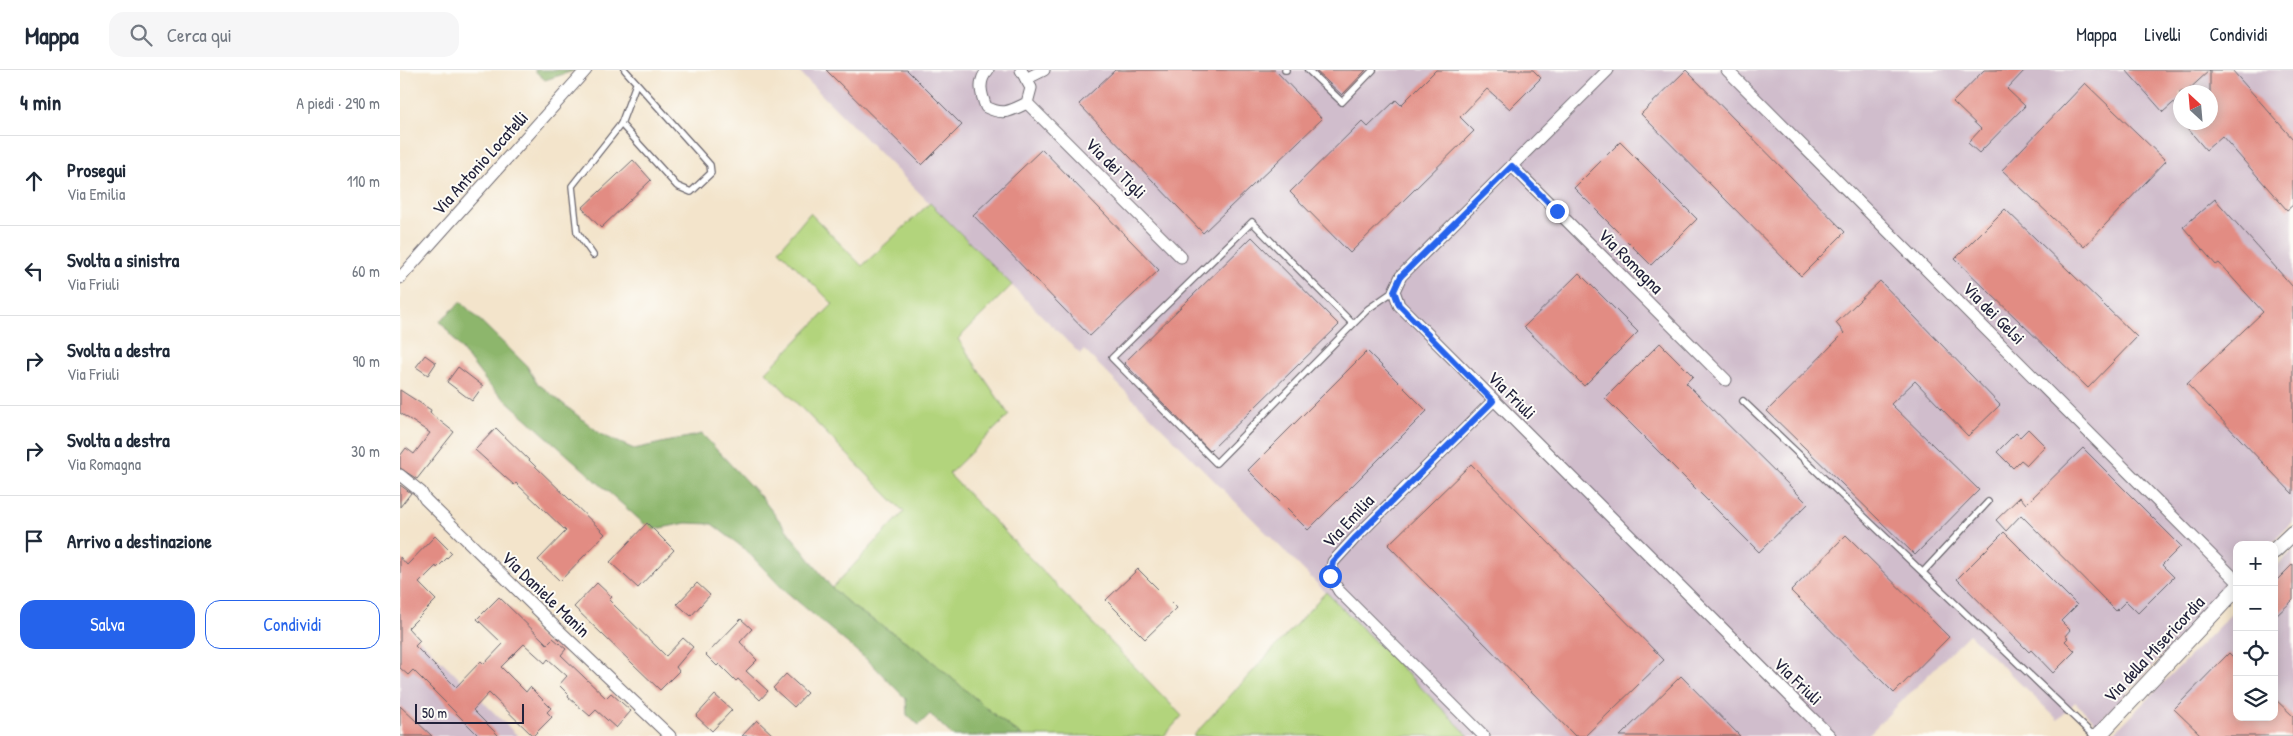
<!DOCTYPE html>
<html lang="it">
<meta charset="utf-8">
<style>
body{margin:0;font-family:"Patrick Hand",sans-serif;background:#f6f6f7;color:#1f2937}
.controls{position:absolute;right:15px;bottom:15px;display:grid;overflow:hidden;border-radius:10px;box-shadow:0 2px 12px #0003}
.controls button{width:45px;height:45px;display:grid;place-items:center;padding:0;border:0;border-bottom:1px solid #e0e1e3;background:#fff;color:#1f2937;font:25px sans-serif}
.compass{position:absolute;left:1773px;top:15px;width:45px;height:45px;border-radius:50%;background:#fff;box-shadow:0 2px 12px #0003;rotate:334deg}
.scale{position:absolute;left:15px;bottom:12px;width:109px;box-sizing:border-box;padding-left:5px;border:2px solid #22223b;border-top:0;font-size:14px;line-height:18px;white-space:nowrap;color:#22223b;-webkit-text-stroke:4px #fdfcf7;paint-order:stroke}
.stop{position:absolute;width:15px;height:15px;margin:-11px;border:4px solid #2563eb;border-radius:50%;background:#fff}
.stop.end{background:#2563eb;border-color:#fff;box-shadow:0 1px 5px #0008}
.list{margin:0;padding:0;list-style:none}
h2{display:flex;justify-content:space-between;align-items:center;height:65px;margin:0;padding:0 20px;font-size:21px}
h2 small{font-size:16px;font-weight:400;color:#747a83}
.list li{display:grid;grid-template-columns:32px 1fr auto;gap:15px;align-items:center;box-sizing:border-box;height:90px;padding:0 20px;border-top:1px solid #e0e1e3}
.list b{display:block;font-size:19px;white-space:nowrap}
.list p{margin:0;font-size:16px;white-space:nowrap;color:#747a83}
.list em{font-size:16px;font-style:normal;color:#747a83}
.actions{display:flex;gap:10px;padding:15px 20px}
.actions a{flex:1;padding:11px 0;border:1px solid #2563eb;border-radius:15px;text-align:center;font-size:18px;color:#2563eb}
.actions .main{background:#2563eb;color:#fff}
.icon{flex:none;width:28px;height:28px;fill:none;stroke:currentColor;stroke-width:2;stroke-linecap:round;stroke-linejoin:round}
.map{position:relative;flex:none;width:1893px;height:666px;overflow:hidden}
header{display:flex;align-items:center;gap:30px;box-sizing:border-box;height:70px;padding:0 25px;background:#fff;border-bottom:1px solid #e0e1e3}
header strong{font-size:24px}
nav{display:flex;gap:28px;margin-inline-start:auto;font-size:18px}
.search{width:350px;height:45px;background:#f6f6f7;display:flex;align-items:center;gap:12px;box-sizing:border-box;padding:0 18px;border-radius:15px;color:#747a83;font-size:19px}
main{display:flex}
aside{flex:1;background:#fff}
.map>svg:first-child{display:block}
.industrial{fill:#d0bdcc;fill-rule:evenodd}
.green{fill:#b2d47c;stroke:#6a7b5c}
.forest{fill:#8db66c;stroke:#586c54}
.building{fill:#e28c83}
.lines{fill:none;stroke-linecap:round;stroke-linejoin:round}
.service-casing{stroke:#6b666d;stroke-width:8}
.minor-casing{stroke:#6b666d;stroke-width:13}
.tertiary-casing{stroke:#6b666d;stroke-width:17}
.service{stroke:#fff;stroke-width:5.5}
.minor{stroke:#fff;stroke-width:11}
.tertiary{stroke:#fff;stroke-width:15}
.route{stroke:#2563eb;stroke-width:6}
.labels{text-anchor:middle;dominant-baseline:central;stroke-width:4;stroke-linejoin:round;paint-order:stroke}
.street-label{font-size:18px;fill:#22223b;stroke:#fdfcf7}
</style>
<header>
<strong>Mappa</strong>
<div class="search"><svg class="icon" aria-label="search" viewBox="0 0 24 24"><circle cx="10" cy="10" r="6"/><path d="M15 15l6 6"/></svg>Cerca qui</div>
<nav><a>Mappa</a><a>Livelli</a><a>Condividi</a></nav>
</header>
<main>
<aside>
<h2>4 min<small>A piedi · 290 m</small></h2>
<ul class="list">
<li><svg class="icon" aria-label="ahead" viewBox="0 0 24 24"><path d="M12 20V5M6 11l6-6 6 6"/></svg><div><b>Prosegui</b><p>Via Emilia</p></div><em>110 m</em></li>
<li><svg class="icon" aria-label="left" viewBox="0 0 24 24"><path d="M17 20v-9H6M10 6l-5 5 5 5"/></svg><div><b>Svolta a sinistra</b><p>Via Friuli</p></div><em>60 m</em></li>
<li><svg class="icon" aria-label="right" viewBox="0 0 24 24"><path d="M7 20v-9h11M14 6l5 5-5 5"/></svg><div><b>Svolta a destra</b><p>Via Friuli</p></div><em>90 m</em></li>
<li><svg class="icon" aria-label="right" viewBox="0 0 24 24"><path d="M7 20v-9h11M14 6l5 5-5 5"/></svg><div><b>Svolta a destra</b><p>Via Romagna</p></div><em>30 m</em></li>
<li><svg class="icon" aria-label="arrive" viewBox="0 0 24 24"><path d="M6 21V4h12l-3 4 3 4H6"/></svg><div><b>Arrivo a destinazione</b></div></li>
</ul>
<div class="actions"><a class="main">Salva</a><a>Condividi</a></div>
</aside>
<div class="map">
<svg width="1893" height="666" viewBox="0 0 1893 666">
<rect width="100%" height="100%" fill="#fdfcf7"/>
<filter id="ink" filterUnits="userSpaceOnUse"><feTurbulence type="fractalNoise" baseFrequency=".02" numOctaves="2"/><feDisplacementMap in="SourceGraphic" scale="10" xChannelSelector="R" yChannelSelector="G"/><feConvolveMatrix kernelMatrix="1 2 1 2 8 2 1 2 1" color-interpolation-filters="sRGB"/></filter>
<filter id="wash" filterUnits="userSpaceOnUse"><feTurbulence type="fractalNoise" baseFrequency=".0096" numOctaves="4" result="noise"/><feDisplacementMap in="SourceGraphic" scale="20" xChannelSelector="R" yChannelSelector="G"/><feGaussianBlur stdDeviation="1.12" result="paint"/><feColorMatrix in="noise" values="0 0 0 0 0 0 0 0 0 0 0 0 0 0 0 0 0 1.4 0 .05"/><feComposite in="paint" operator="in"/></filter>
<g filter="url(#wash)">
<rect width="100%" height="100%" fill="#f3e4cb"/>
<g class="industrial">
<path d="M397,0H1893V452L1870,475H1837V508L1697,654L1675,632L1658,650L1569,564L1469,664L1470,666H1069L684,280L680,284ZM1780,22H1810V52H1780Z"/>
<path d="M1893,480V666H1711L1837,538V647H1874V499Z"/>
<path d="M0,551L12,562L118,666H0Z"/>
</g>
<g class="green">
<path d="M530,133L612,215L558,269L609,345L549,404L782,646L764,666H622L597,647L519,580L453,537L432,518L504,442L366,302L433,234L379,180L410,143L462,196Z"/>
<path d="M926,522L1069,666H793Z"/>
</g>
<g class="forest">
<path d="M134,0H176L145,10Z"/>
<path d="M61,232L127,296L136,312L202,365L234,379L302,364L361,427L432,518L453,537L519,580L597,647L622,666H553L530,644L519,655L507,645L506,629L472,594L383,519L346,480L312,454L286,453L251,460L89,315L40,251Z"/>
</g>
<g id="blocks">
<g class="building">
<path d="M426,0H507L562,55L522,95Z"/>
<path d="M715,0H875L922,49L803,163L679,34Z"/>
<path d="M915,0H966L942,25Z"/>
<path d="M1036,0H1133L1141,8L1110,39L1087,19L1060,47L1074,61L950,183L890,122L962,51L968,57L996,30L1001,35Z"/>
<path d="M1286,0L1445,162L1401,206L1241,44Z"/>
<path d="M1584,0H1625L1607,19L1625,36L1579,83L1568,73L1581,59L1553,32Z"/>
<path d="M1726,0H1832L1893,69V135L1887,140L1822,66L1806,80L1782,52H1810V0L1786,22H1780V27L1763,42Z"/>
<path d="M1685,13L1766,91L1684,177L1602,100Z"/>
<path d="M1220,72L1297,149L1251,195L1174,118Z"/>
<path d="M642,79L759,200L690,266L573,145Z"/>
<path d="M233,90L251,110L201,158L182,138Z"/>
<path d="M1815,129L1893,217V424L1787,314L1863,242L1819,193L1816,195L1783,157Z"/>
<path d="M1605,139L1737,267L1688,318L1555,189Z"/>
<path d="M852,167L939,255L810,381L724,293Z"/>
<path d="M1179,203L1238,262L1184,316L1124,257Z"/>
<path d="M1480,211L1600,335L1568,366L1515,311L1491,334L1579,420L1515,485L1367,341L1444,263L1436,253Z"/>
<path d="M1260,273L1293,306L1286,313L1408,434L1359,482L1205,328Z"/>
<path d="M967,281L1027,341L908,460L848,400Z"/>
<path d="M25,285L36,293L28,305L16,297Z"/>
<path d="M58,297L83,316L72,331L47,312Z"/>
<path d="M0,320L31,340L30,343L54,362L17,409L0,398V386L6,378L14,384L30,363L0,343Z"/>
<path d="M96,358L205,464L160,511L138,490L166,461L116,413L114,415L75,380Z"/>
<path d="M1628,359L1645,376L1627,395L1621,390L1613,398L1597,382L1616,363L1620,367Z"/>
<path d="M1683,378L1781,476L1762,495L1774,507L1738,543L1726,531L1716,541L1621,445L1606,461L1596,450L1620,427L1626,434Z"/>
<path d="M1071,394L1264,590L1185,666H1175L988,475Z"/>
<path d="M0,415L11,423L0,437Z"/>
<path d="M247,453L274,480L238,518L210,492Z"/>
<path d="M1604,462L1677,535L1661,551L1670,560L1665,566L1668,568L1665,571L1675,581L1653,603L1631,580L1629,582L1557,509Z"/>
<path d="M1446,465L1549,567L1494,623L1391,521Z"/>
<path d="M35,466L52,483L37,498L36,496L19,513L36,530L8,558L20,571L15,576L56,617L81,591L84,594L103,574L77,549L99,527L147,574L153,568L166,579L161,585L206,628L211,623L231,641L216,658L196,640L190,646L168,627L169,625L159,615L167,606L148,589L145,593L124,574L101,597L126,622L130,617L151,638L147,642L152,647L133,666L89,623L73,640L99,666H79L13,600L8,605L0,598V487L7,495Z"/>
<path d="M1893,494V530L1874,548V513Z"/>
<path d="M738,499L777,538L745,569L706,530Z"/>
<path d="M197,513L212,527L209,530L215,536L266,586L283,568L293,577L276,597L279,601L260,620L174,537Z"/>
<path d="M297,513L310,525L291,546L277,534Z"/>
<path d="M341,549L352,559L340,572L357,590L346,601L368,621L360,630L338,609L336,611L319,594L317,596L306,585Z"/>
<path d="M1829,583L1837,591V647H1874V628L1893,646V666H1802L1774,639Z"/>
<path d="M386,604L407,623L394,637L373,618Z"/>
<path d="M1281,606L1340,666H1220Z"/>
<path d="M315,625L332,640L312,661L296,646Z"/>
<path d="M0,636L32,666H0Z"/>
<path d="M357,650L374,666H342Z"/>
</g>
</g>
</g>
<g filter="url(#ink)">
<use href="#blocks" fill-opacity="0" stroke="#6b666d" stroke-width="1"/>
<g class="lines">
<g class="service-casing">
<g id="service">
<path d="M225,0L310,95L311,103L291,122L277,116L221,54L236,14"/>
<path d="M885,0H886"/>
<path d="M908,0L942,32L973,0"/>
<path d="M193,185L177,162L172,116L221,54"/>
<path d="M953,254L852,152L712,288L816,393L968,239L994,221"/>
<path d="M1343,331L1694,666"/>
<path d="M1523,502L1588,432"/>
</g>
</g>
<g class="minor-casing">
<g id="minor">
<path d="M588,0C577,11 581,24 586,37C604,46 610,41 627,33L631,18L621,0"/>
<path d="M1208,0L1001,206L994,221L999,235L1430,666"/>
<path d="M1327,0L1837,511"/>
<path d="M626,9L644,0"/>
<path d="M627,33L781,187"/>
<path d="M1112,96L1326,310"/>
<path d="M0,208L186,0"/>
<path d="M0,405L21,422L25,429L149,551L270,666"/>
<path d="M1084,666L939,521L930,506L933,492L954,469L1093,331"/>
</g>
</g>
<g class="tertiary-casing">
<g id="tertiary">
<path d="M1874,481L1893,463"/>
<path d="M1698,666L1837,518"/>
</g>
</g>
<use href="#service" class="service"/>
<use href="#minor" class="minor"/>
<use href="#tertiary" class="tertiary"/>
</g>
</g>
<g class="lines" filter="url(#ink)">
<path class="route" d="M930,506L933,492L954,469L1093,331L999,235L994,221L1001,206L1112,96L1157,141"/>
</g>
<g class="labels">
<g class="street-label">
<text transform="translate(80 93) rotate(-48)">Via Antonio Locatelli</text>
<text transform="translate(716 98) rotate(45)">Via dei Tigli</text>
<text transform="translate(1231 191) rotate(45)">Via Romagna</text>
<text transform="translate(1594 243) rotate(45)">Via dei Gelsi</text>
<text transform="translate(1112 325) rotate(45)">Via Friuli</text>
<text transform="translate(948 451) rotate(-47)">Via Emilia</text>
<text transform="translate(146 524) rotate(44)">Via Daniele Manin</text>
<text transform="translate(1754 579) rotate(-47)">Via della Misericordia</text>
<text transform="translate(1398 611) rotate(44)">Via Friuli</text>
</g>
</g>
</svg>
<div class="controls">
<button>+</button>
<button>−</button>
<button><svg class="icon" aria-label="locate" viewBox="0 0 24 24"><circle cx="12" cy="12" r="6"/><path d="M12 2v4M12 18v4M2 12h4M18 12h4"/></svg></button>
<button><svg class="icon" aria-label="layers" viewBox="0 0 24 24"><path d="M12 4l9 5-9 5-9-5zM3 14l9 5 9-5"/></svg></button>
</div>
<svg class="compass" viewBox="-18 -18 36 36"><path d="M0-13l5 13h-10z" fill="#e53935"/><path d="M0 13l5-13h-10z" fill="#747a83"/></svg>
<div class="scale">50 m</div>
<div class="stop" style="left:930px;top:506px"></div>
<div class="stop end" style="left:1157px;top:141px"></div>
</div>
</main>
